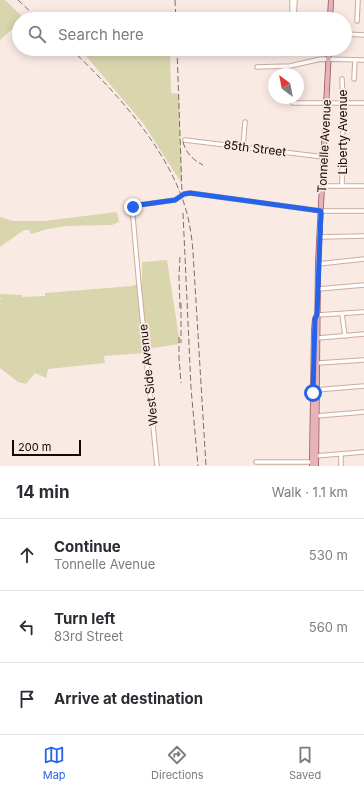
<!DOCTYPE html>
<meta charset="utf-8">
<style>
body{margin:0;font-family:Inter,sans-serif;background:#f2f2f3;color:#2b2b33}
.compass{position:absolute;left:268px;top:68px;width:36px;height:36px;border-radius:50%;background:#fff;box-shadow:0 2px 10px #0003;rotate:328deg}
.scale{position:absolute;left:12px;bottom:10px;width:69px;box-sizing:border-box;padding-left:4px;border:2px solid #150905;border-top:0;font-size:11px;line-height:14px;white-space:nowrap;color:#150905;-webkit-text-stroke:3px #faeae4;paint-order:stroke}
.stop{position:absolute;width:12px;height:12px;margin:-9px;border:3px solid #2563eb;border-radius:50%;background:#fff}
.stop.end{background:#2563eb;border-color:#fff;box-shadow:0 1px 4px #0008}
.list{margin:0;padding:0;list-style:none}
h2{display:flex;justify-content:space-between;align-items:center;height:52px;margin:0;padding:0 16px;font-size:17px}
h2 small{font-size:13px;font-weight:400;color:#7c7c81}
.list li{display:grid;grid-template-columns:26px 1fr auto;gap:12px;align-items:center;box-sizing:border-box;height:72px;padding:0 16px;border-top:1px solid #e1e1e2}
.list b{display:block;font-size:15px;white-space:nowrap}
.list p{margin:0;font-size:13px;white-space:nowrap;color:#7c7c81}
.list em{font-size:13px;font-style:normal;color:#7c7c81}
.icon{flex:none;width:22px;height:22px;fill:none;stroke:currentColor;stroke-width:2;stroke-linecap:round;stroke-linejoin:round}
.map{position:relative;flex:none;width:364px;height:466px;overflow:hidden}
.search{position:absolute;background:#fff;box-shadow:0 2px 10px #0003;left:12px;right:12px;top:12px;height:44px;display:flex;align-items:center;gap:10px;box-sizing:border-box;padding:0 14px;border-radius:22px;color:#7c7c81;font-size:15px}
.sheet{height:268px;background:#fff}
nav{display:flex;justify-content:space-around;align-items:center;box-sizing:border-box;height:56px;border-top:1px solid #e1e1e2;background:#fff;font-size:11px;color:#7c7c81}
nav a{display:grid;justify-items:center;gap:2px}
nav .on{color:#2563eb}
.map>svg:first-child{display:block}
.green{fill:#d9d6ae}
.lines{fill:none;stroke-linecap:round;stroke-linejoin:round}
.minor-casing{stroke:#cfaa9b;stroke-width:5.5}
.major-casing{stroke:#92565d;stroke-width:6}
.minor{stroke:#fff;stroke-width:3.5}
.major{stroke:#e6b3ba;stroke-width:4.5}
.rail{stroke:#7d6f6a;stroke-width:1;stroke-dasharray:6 3;stroke-linecap:butt}
.route{stroke:#2563eb;stroke-width:5}
.labels{text-anchor:middle;dominant-baseline:central;stroke-width:3.5;stroke-linejoin:round;paint-order:stroke}
.street-label{font-size:12px;fill:#150905;stroke:#faeae4}
</style>
<div class="map">
<svg width="364" height="466" viewBox="0 0 364 466">
<rect width="100%" height="100%" fill="#faeae4"/>
<g class="green">
<path d="M0,0H5L24,18L19,19V23L0,40Z"/>
<path d="M80,49H170L171,93L179,94L182,184L143,123Z"/>
<path d="M117,212L119,222L112,225L67,226L48,229L31,234L29,230H24L0,247V217L13,221H44Z"/>
<path d="M167,260L180,344L146,349V353L104,356L105,363L48,369L46,378L35,373L26,384L18,382L0,368V299L3,298H0V294L22,295V297L45,296V293L132,286L142,282V262Z"/>
</g>
<g class="lines">
<g class="minor-casing">
<g id="minor">
<path d="M292,0V19"/>
<path d="M294,19L295,0"/>
<path d="M357,21L358,0"/>
<path d="M345,34L364,35"/>
<path d="M257,67L290,66L321,59L364,60"/>
<path d="M342,79L343,102L342,186"/>
<path d="M354,79L355,60"/>
<path d="M293,103H364"/>
<path d="M185,140L324,157"/>
<path d="M243,147L245,122"/>
<path d="M323,186H364"/>
<path d="M320,237L364,236"/>
<path d="M318,264L364,259"/>
<path d="M318,289L364,285"/>
<path d="M342,314L345,336"/>
<path d="M317,315L364,312"/>
<path d="M318,338L364,334"/>
<path d="M318,363L364,360"/>
<path d="M315,390L364,386"/>
<path d="M316,416L364,412"/>
<path d="M315,456L364,452"/>
<path d="M256,462H313"/>
<path d="M157,466L139,285L132,206L175,200L184,194L190,193L321,211H364"/>
<path d="M341,466V454"/>
</g>
</g>
<g class="major-casing">
<g id="major">
<path d="M330,19L331,0"/>
<path d="M312,466L314,332L315,319L317,315"/>
<path d="M316,466L318,264L329,49"/>
</g>
</g>
<use href="#minor" class="minor"/>
<use href="#major" class="major"/>
<g class="rail">
<path d="M18,0L38,19"/>
<path d="M175,0L176,19"/>
<path d="M71,49C116,92 169,150 186,210C190,224 192,238 193,252L206,466"/>
<path d="M177,49L182,193"/>
<path d="M183,142C186,153 193,160 203,165"/>
<path d="M183,213L191,388L198,466"/>
<path d="M180,257L179,276L180,309"/>
<path d="M181,303V343"/>
<path d="M179,337V358L181,383"/>
</g>
</g>
<g class="lines">
<path class="route" d="M133,207L132,206L175,200L184,194L190,193L321,211L317,315L315,319L313,393"/>
</g>
<g class="labels">
<g class="street-label">
<text transform="translate(342 132) rotate(-90)">Liberty Avenue</text>
<text transform="translate(324 146) rotate(-87)">Tonnelle Avenue</text>
<text transform="translate(255 148) rotate(7)">85th Street</text>
<text transform="translate(148 375) rotate(-96)">West Side Avenue</text>
</g>
</g>
</svg>
<svg class="compass" viewBox="-18 -18 36 36"><path d="M0-13l5 13h-10z" fill="#e53935"/><path d="M0 13l5-13h-10z" fill="#7c7c81"/></svg>
<div class="scale">200 m</div>
<div class="stop" style="left:313px;top:393px"></div>
<div class="stop end" style="left:133px;top:207px"></div>
<div class="search"><svg class="icon" aria-label="search" viewBox="0 0 24 24"><circle cx="10" cy="10" r="6"/><path d="M15 15l6 6"/></svg>Search here</div>
</div>
<section class="sheet">
<h2>14 min<small>Walk · 1.1 km</small></h2>
<ul class="list">
<li><svg class="icon" aria-label="ahead" viewBox="0 0 24 24"><path d="M12 20V5M6 11l6-6 6 6"/></svg><div><b>Continue</b><p>Tonnelle Avenue</p></div><em>530 m</em></li>
<li><svg class="icon" aria-label="left" viewBox="0 0 24 24"><path d="M17 20v-9H6M10 6l-5 5 5 5"/></svg><div><b>Turn left</b><p>83rd Street</p></div><em>560 m</em></li>
<li><svg class="icon" aria-label="arrive" viewBox="0 0 24 24"><path d="M6 21V4h12l-3 4 3 4H6"/></svg><div><b>Arrive at destination</b></div></li>
</ul>
</section>
<nav>
<a class="on"><svg class="icon" aria-label="map" viewBox="0 0 24 24"><path d="M3 6l6-2 6 2 6-2v14l-6 2-6-2-6 2zM9 4v14M15 6v14"/></svg>Map</a>
<a><svg class="icon" aria-label="directions" viewBox="0 0 24 24"><path d="M12 3l9 9-9 9-9-9zM9 14v-3h6M13 9l2 2-2 2"/></svg>Directions</a>
<a><svg class="icon" aria-label="saved" viewBox="0 0 24 24"><path d="M7 4h10v16l-5-4-5 4z"/></svg>Saved</a>
</nav>
